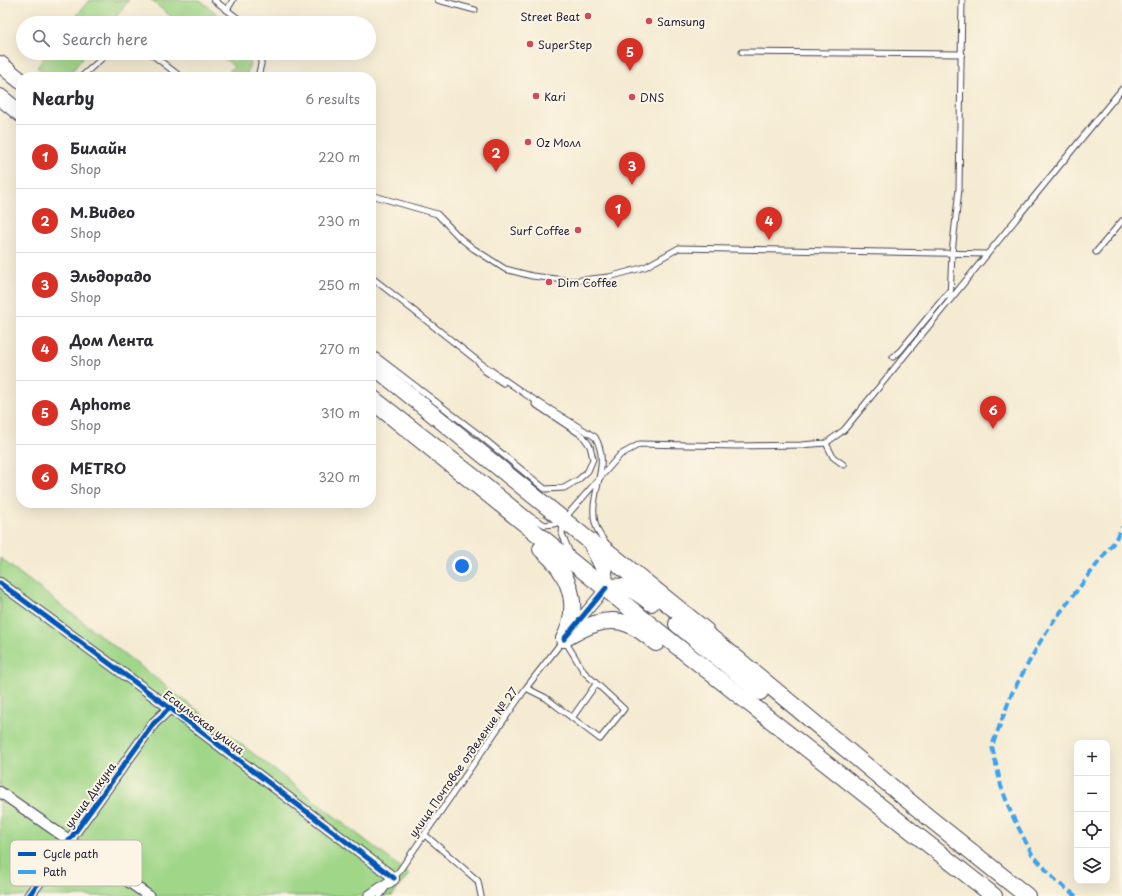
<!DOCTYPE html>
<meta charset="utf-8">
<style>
body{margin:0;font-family:"Playpen Sans",sans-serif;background:#f2f2f3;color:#2b2b33}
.controls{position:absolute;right:12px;bottom:12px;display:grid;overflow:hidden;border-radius:8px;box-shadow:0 4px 16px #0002}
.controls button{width:36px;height:36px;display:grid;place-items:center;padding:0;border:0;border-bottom:1px solid #e1e1e2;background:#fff;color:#2b2b33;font:20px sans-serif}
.you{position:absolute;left:462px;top:566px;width:14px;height:14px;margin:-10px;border:3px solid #fff;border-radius:50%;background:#1a73e8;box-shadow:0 0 0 6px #1a73e833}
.badge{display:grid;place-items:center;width:26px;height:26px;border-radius:50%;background:#d93025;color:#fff;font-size:13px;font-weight:700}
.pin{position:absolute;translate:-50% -33px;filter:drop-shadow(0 1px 2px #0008)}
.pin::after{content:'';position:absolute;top:21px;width:14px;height:12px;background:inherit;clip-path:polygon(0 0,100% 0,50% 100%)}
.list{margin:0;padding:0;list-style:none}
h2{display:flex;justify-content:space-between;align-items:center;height:52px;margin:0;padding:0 16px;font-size:17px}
h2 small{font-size:13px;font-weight:400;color:#7c7c81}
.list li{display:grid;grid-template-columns:26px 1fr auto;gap:12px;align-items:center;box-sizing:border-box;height:64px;padding:0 16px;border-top:1px solid #e1e1e2}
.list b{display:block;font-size:15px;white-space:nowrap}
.list p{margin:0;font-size:13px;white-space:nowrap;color:#7c7c81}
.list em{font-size:13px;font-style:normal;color:#7c7c81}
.icon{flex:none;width:22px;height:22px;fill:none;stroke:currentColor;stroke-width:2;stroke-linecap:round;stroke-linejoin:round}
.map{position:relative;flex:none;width:1122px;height:896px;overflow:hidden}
.search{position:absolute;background:#fff;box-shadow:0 4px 16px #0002;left:16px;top:16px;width:360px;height:44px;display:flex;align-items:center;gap:10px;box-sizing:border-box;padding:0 14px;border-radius:22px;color:#7c7c81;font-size:15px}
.panel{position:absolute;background:#fff;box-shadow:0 4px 16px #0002;left:16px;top:72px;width:360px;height:436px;border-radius:16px}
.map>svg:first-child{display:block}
.green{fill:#9fd687;stroke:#607c61}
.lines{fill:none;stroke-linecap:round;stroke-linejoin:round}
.lane-casing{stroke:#424052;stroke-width:7}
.street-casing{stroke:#424052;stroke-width:12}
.primary-casing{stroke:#424052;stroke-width:18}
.lane{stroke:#fff;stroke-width:5}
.street{stroke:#fff;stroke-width:10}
.primary{stroke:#fff;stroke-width:16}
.quiet{stroke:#3ea2ec;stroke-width:4;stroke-dasharray:8 4;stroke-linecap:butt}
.cycleway-casing{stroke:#fcf5e5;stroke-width:8}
.cycleway{stroke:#0057b8;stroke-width:5}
.poi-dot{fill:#d1495b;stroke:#fcf5e5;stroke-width:1.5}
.labels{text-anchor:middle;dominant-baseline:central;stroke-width:4;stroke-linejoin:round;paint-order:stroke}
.poi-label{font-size:11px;fill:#22223b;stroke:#fcf5e5;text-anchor:start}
.street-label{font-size:11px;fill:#22223b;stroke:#fcf5e5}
.key{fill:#fcf5e5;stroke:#bbb6b2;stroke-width:1}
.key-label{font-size:11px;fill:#22223b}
</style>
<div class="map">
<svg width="1122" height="896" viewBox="0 0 1122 896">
<rect width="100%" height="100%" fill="#fcf5e5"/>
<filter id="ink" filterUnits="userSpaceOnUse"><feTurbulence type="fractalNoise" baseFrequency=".025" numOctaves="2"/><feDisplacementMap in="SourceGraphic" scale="8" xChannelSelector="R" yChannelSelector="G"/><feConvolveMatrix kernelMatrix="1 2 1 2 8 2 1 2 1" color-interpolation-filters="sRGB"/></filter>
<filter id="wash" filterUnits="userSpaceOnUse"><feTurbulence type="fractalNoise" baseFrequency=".012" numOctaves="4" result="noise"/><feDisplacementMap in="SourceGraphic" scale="16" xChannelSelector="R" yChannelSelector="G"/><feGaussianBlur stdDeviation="0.9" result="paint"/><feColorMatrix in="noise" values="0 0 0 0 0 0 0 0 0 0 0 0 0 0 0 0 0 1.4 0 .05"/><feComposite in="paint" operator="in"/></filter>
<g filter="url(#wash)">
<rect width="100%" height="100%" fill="#f5ebd3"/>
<g class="green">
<path d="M89,0H129L111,23H71Z"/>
<path d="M151,0H200L228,23H179Z"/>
<path d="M48,53H87L67,77C52,77 48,77 37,67Z"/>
<path d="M217,53H250V62L246,77H225L234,66Z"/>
<path d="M0,558L409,874L392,896H0Z"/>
</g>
</g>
<g filter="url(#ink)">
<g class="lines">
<g class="lane-casing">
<g id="lane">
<path d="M214,0L244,23"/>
<path d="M438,0L475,10"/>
<path d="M227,10L233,0"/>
<path d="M742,52L962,54"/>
<path d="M150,53L181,77"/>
<path d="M81,77L108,53"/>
<path d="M258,77L261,64V53"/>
<path d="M371,195L437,214L460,238L474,249L505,269L532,276L573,281L609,277L645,267L679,248L987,254"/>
<path d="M1096,252L1122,221"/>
<path d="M371,277L479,362L525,394L595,437C614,468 583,499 598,531C600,536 604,540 607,544L710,627"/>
<path d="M950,298L952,253L959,189L962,0"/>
<path d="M371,352L478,434L545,489L564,488L578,480L588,471L593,459L590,446L583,436L535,404"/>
<path d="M893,357L900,351L951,289"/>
<path d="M480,364L485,371L503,383"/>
<path d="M371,390L476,472L531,517L545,525L554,524L563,520L620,455L640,444L737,446L801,445L826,443L844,430L1122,89"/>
<path d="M826,443L833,457L844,465"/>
<path d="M563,523L562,534L570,553"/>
<path d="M572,718L596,684"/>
<path d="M425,835L478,881L481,896"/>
<path d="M393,880L526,688L564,639L584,672L624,709L600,739L546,698L526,688"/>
<path d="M380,896L385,889"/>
</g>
</g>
<g class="street-casing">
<g id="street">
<path d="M0,583L170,708L394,878"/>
<path d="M570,631L606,588"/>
<path d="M0,792L149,896"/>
<path d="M29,896L154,723L170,708"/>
<path d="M369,896L394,879"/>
</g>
</g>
<g class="primary-casing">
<g id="primary">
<path d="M0,64L21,81"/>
<path d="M0,97L21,114"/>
<path d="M371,364L650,590L723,647L928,817L1027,896"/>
<path d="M371,400L678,647L994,896"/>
<path d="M593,547L603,567L606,588"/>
<path d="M541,549C569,572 582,605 564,639"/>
<path d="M606,588C625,583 637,592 651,603"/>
<path d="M677,624L760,692"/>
<path d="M564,639C583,628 605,615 628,624C638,628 648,636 656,643"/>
</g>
</g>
<use href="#lane" class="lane"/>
<use href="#street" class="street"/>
<use href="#primary" class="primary"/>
<path class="quiet" d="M1076,896L1056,881L1032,854L1011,813L1001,786L992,746L1012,693L1040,642L1056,618L1114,542L1122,527"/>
<g class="cycleway-casing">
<g id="cycleway">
<path d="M0,583L170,708L394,878"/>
<path d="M564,639L606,588"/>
<path d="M29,896L154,723L170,708"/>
</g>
</g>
<use href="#cycleway" class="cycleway"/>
</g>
</g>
<g class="poi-dot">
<circle cx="588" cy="16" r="4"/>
<circle cx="649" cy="21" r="4"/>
<circle cx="530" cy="44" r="4"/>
<circle cx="536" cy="96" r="4"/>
<circle cx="632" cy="97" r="4"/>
<circle cx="528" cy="142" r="4"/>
<circle cx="578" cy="230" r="4"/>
<circle cx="549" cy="282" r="4"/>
</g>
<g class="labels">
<g class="poi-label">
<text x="580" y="16" text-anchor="end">Street Beat</text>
<text x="657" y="21">Samsung</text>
<text x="538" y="44">SuperStep</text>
<text x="544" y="96">Kari</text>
<text x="640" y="97">DNS</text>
<text x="536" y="142">Oz Молл</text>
<text x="570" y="230" text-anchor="end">Surf Coffee</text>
<text x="557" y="282">Dim Coffee</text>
</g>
<g class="street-label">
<text transform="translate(204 722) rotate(37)">Есаульская улица</text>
<text transform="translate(463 762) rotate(-55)">улица Почтовое отделение № 27</text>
<text transform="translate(90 795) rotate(-54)">улица Дикуна</text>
</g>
</g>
<rect x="10" y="840" width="132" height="46" rx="6" class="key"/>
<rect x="18" y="852" width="18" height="4" fill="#0057b8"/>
<rect x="18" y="870" width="18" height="4" fill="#3ea2ec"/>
<g class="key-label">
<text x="43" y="858">Cycle path</text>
<text x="43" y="876">Path</text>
</g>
</svg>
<div class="controls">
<button>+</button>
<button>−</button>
<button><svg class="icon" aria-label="locate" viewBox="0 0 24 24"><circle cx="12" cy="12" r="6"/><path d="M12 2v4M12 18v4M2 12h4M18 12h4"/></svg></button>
<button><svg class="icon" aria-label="layers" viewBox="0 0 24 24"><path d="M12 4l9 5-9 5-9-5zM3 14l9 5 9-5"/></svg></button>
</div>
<div class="you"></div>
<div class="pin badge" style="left:618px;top:228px">1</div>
<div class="pin badge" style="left:496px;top:172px">2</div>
<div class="pin badge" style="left:632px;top:185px">3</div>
<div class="pin badge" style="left:769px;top:240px">4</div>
<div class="pin badge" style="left:630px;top:71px">5</div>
<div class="pin badge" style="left:993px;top:429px">6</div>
<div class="search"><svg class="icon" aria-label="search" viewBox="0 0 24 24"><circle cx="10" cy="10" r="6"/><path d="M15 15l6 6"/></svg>Search here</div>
<section class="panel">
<h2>Nearby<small>6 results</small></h2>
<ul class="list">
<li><span class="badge">1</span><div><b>Билайн</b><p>Shop</p></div><em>220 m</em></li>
<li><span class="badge">2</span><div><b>М.Видео</b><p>Shop</p></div><em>230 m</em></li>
<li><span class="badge">3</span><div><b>Эльдорадо</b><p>Shop</p></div><em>250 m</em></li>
<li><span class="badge">4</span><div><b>Дом Лента</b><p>Shop</p></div><em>270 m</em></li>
<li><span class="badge">5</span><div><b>Aphome</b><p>Shop</p></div><em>310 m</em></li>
<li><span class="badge">6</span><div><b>METRO</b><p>Shop</p></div><em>320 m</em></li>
</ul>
</section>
</div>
